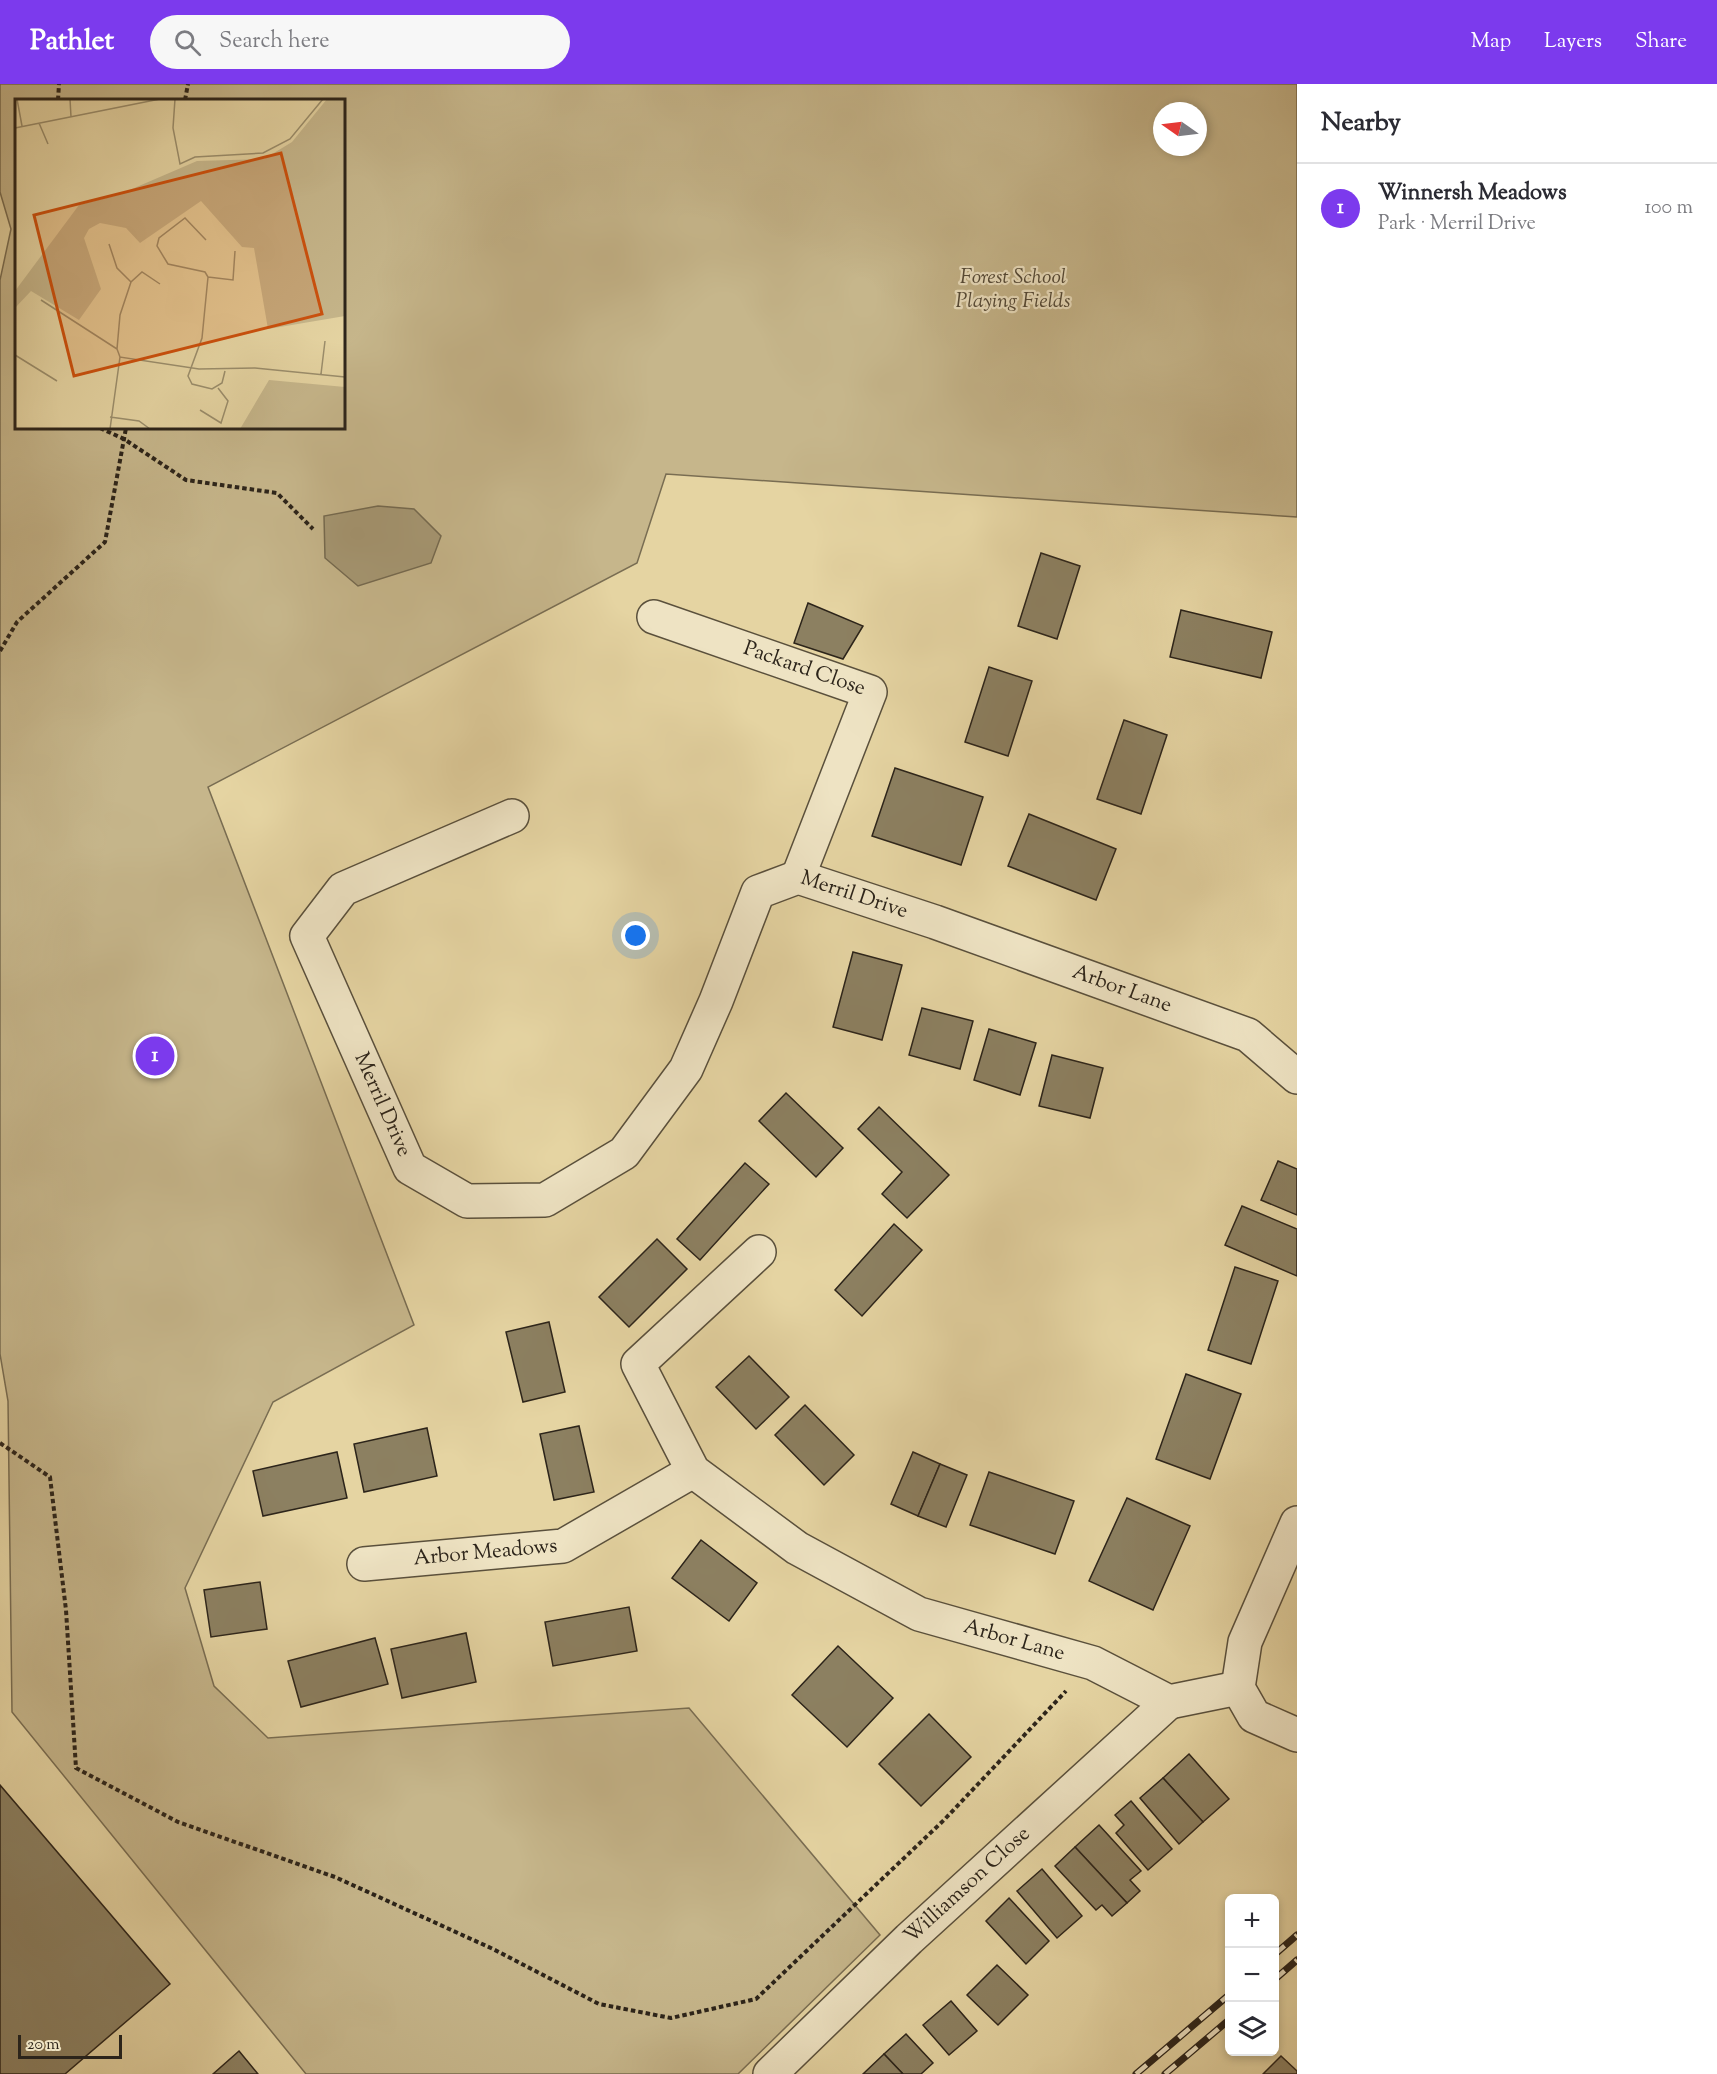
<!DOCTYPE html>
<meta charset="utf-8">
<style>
body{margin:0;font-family:"Sorts Mill Goudy",serif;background:#f7f7f7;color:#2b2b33}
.controls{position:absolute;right:18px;bottom:18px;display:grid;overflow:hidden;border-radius:9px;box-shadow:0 3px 9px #0003}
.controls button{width:54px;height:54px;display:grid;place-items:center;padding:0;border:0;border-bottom:2px solid #e1e1e2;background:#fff;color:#2b2b33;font:30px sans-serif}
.compass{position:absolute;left:1153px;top:18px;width:54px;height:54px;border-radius:50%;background:#fff;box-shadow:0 3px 9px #0003;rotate:284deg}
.scale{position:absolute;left:18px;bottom:15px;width:104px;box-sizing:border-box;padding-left:6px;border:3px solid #2c241a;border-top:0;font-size:16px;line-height:21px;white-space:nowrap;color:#2c241a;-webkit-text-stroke:4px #eee3c3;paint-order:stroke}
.you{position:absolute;left:636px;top:852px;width:21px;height:21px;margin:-15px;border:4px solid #fff;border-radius:50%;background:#1a73e8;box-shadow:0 0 0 9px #1a73e833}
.badge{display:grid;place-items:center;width:39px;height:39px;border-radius:50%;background:#7c3aed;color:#fff;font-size:20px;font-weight:700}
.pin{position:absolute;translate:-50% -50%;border:3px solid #fff;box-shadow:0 2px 6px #0006}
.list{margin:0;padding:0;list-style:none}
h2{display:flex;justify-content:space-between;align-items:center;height:78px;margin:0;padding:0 24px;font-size:26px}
h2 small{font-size:20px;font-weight:400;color:#7c7c81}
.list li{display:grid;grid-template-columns:39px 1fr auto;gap:18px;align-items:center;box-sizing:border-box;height:90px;padding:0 24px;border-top:2px solid #e1e1e2}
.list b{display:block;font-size:22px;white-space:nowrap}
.list p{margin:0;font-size:20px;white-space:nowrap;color:#7c7c81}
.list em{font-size:20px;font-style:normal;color:#7c7c81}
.icon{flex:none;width:33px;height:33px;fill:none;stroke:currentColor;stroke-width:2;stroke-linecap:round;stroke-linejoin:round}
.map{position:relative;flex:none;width:1297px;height:1990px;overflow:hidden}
header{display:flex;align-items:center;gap:36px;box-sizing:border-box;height:84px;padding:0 30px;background:#7c3aed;color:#fff}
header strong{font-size:28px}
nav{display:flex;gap:33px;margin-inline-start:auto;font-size:21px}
.search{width:420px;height:54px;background:#f7f7f7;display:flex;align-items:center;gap:15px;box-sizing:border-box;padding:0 21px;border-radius:33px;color:#7c7c81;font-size:22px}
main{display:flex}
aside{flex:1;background:#fff}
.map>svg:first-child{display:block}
.green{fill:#c6b68b;stroke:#796d52;stroke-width:1.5;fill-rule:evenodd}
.water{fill:#a69874;stroke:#756a50;stroke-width:1.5}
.building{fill:#8c8061;stroke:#2c241a;stroke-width:1.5}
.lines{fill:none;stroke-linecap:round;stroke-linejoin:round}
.street-casing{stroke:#5a503c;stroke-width:36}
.path{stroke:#2c241a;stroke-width:4;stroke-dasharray:4.5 3;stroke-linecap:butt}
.street{stroke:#eee3c3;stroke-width:33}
.rail-casing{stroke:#2c241a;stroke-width:7}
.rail{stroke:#eee3c3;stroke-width:4.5;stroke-dasharray:14;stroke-linecap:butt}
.labels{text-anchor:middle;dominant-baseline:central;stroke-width:4.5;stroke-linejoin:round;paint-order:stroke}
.park-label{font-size:21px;font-style:italic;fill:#524836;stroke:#eee3c3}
.street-label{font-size:21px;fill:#2c241a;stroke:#eee3c3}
.inset-road{fill:none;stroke:#9b8e6c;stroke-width:1.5}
.view{fill:#cc510e;fill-opacity:0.15;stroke:#cc510e;stroke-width:3}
.inset-edge{fill:none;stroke:#2c241a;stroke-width:3}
</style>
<header>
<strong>Pathlet</strong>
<div class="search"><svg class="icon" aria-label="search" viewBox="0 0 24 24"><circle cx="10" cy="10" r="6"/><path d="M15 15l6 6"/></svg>Search here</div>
<nav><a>Map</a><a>Layers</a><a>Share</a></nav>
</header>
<main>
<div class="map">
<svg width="1297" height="1990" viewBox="0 0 1297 1990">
<rect width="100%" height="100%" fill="#e5d4a2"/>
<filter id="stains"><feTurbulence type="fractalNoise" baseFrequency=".00333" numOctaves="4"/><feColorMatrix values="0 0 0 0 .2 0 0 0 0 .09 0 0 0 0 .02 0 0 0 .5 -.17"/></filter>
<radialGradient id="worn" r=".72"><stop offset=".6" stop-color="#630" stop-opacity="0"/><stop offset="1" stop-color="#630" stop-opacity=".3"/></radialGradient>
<path class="green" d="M0,0H1297V433L666,390L637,479L208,703L414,1241L273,1318L185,1504L214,1602L268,1654L689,1624L880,1851L738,1990H306L12,1628L8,1317L0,1270V196L11,145L0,108ZM16,16H344V344H16ZM1162,27H1198V63H1162Z"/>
<path class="water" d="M378,422L414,425L441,452L431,479L358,502L325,474L324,432Z"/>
<g class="building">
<path d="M1041,469L1080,482L1057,555L1018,542Z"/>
<path d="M808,519L863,542L843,575L794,559Z"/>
<path d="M1181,526L1272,548L1261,594L1170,573Z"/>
<path d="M989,583L1032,597L1008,672L965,658Z"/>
<path d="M1124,636L1167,651L1141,730L1097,715Z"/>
<path d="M895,684L983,713L961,781L872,752Z"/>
<path d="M1029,730L1116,765L1096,816L1008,782Z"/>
<path d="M853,868L902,881L882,956L833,943Z"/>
<path d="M922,924L973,937L960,985L909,971Z"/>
<path d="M989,945L1036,959L1020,1011L974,996Z"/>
<path d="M1052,971L1103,984L1090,1034L1039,1022Z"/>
<path d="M786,1009L843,1064L816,1093L759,1037Z"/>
<path d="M879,1023L949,1091L907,1134L882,1110L902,1088L858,1045Z"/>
<path d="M1278,1077L1297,1085V1131L1261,1116Z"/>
<path d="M745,1079L769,1100L700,1176L677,1155Z"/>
<path d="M1242,1122L1297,1145V1192L1225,1161Z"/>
<path d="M894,1140L922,1166L862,1232L835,1206Z"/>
<path d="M657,1155L687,1185L629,1243L599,1213Z"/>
<path d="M1235,1183L1278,1197L1251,1280L1208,1266Z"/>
<path d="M549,1238L565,1308L523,1318L506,1248Z"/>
<path d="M749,1272L789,1313L756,1345L716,1303Z"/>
<path d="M1186,1290L1241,1310L1210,1395L1156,1375Z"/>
<path d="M805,1321L854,1371L824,1401L775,1351Z"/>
<path d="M579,1342L594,1408L554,1416L540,1350Z"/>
<path d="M427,1344L437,1392L364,1408L354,1360Z"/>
<path d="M337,1368L347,1414L263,1432L253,1387Z"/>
<path d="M913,1368L940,1380L918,1432L891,1420Z"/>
<path d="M940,1380L967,1391L946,1443L918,1432Z"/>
<path d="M989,1388L1074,1417L1055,1470L970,1441Z"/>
<path d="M1127,1414L1190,1442L1153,1526L1089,1497Z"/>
<path d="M701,1456L757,1499L729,1537L672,1494Z"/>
<path d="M260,1498L267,1545L211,1553L204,1506Z"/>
<path d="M629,1523L637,1567L553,1582L545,1538Z"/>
<path d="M466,1549L476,1598L402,1614L391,1565Z"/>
<path d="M375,1554L388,1600L301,1623L288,1577Z"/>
<path d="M838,1562L893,1614L847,1663L792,1611Z"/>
<path d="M929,1630L971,1673L921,1722L879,1680Z"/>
<path d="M1189,1670L1229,1715L1203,1738L1163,1694Z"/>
<path d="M1163,1694L1203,1738L1179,1760L1140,1714Z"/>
<path d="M0,1701L170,1900L65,1990H0Z"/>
<path d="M1131,1717L1172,1765L1148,1786L1116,1749L1124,1741L1115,1731Z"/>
<path d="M1099,1741L1141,1787L1130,1796L1140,1807L1127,1819L1075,1763Z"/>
<path d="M1075,1763L1127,1819L1112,1832L1102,1821L1096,1826L1055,1782Z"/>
<path d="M1042,1785L1082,1832L1057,1854L1017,1807Z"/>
<path d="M1009,1814L1049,1857L1026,1880L986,1837Z"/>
<path d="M997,1881L1028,1911L998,1941L967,1911Z"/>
<path d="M951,1917L977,1947L949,1971L923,1941Z"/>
<path d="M906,1950L933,1979L921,1990H903L884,1970Z"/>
<path d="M239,1967L258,1990H213Z"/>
<path d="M884,1970L903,1990H863Z"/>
<path d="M1281,1972L1297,1987V1990H1263Z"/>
</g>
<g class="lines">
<g class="street-casing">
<g id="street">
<path id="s1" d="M654,533L870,608L798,793"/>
<path id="s2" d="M512,732L343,805L307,852L410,1084L467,1117L545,1116L624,1069L686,985L716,917L758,808L798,793L935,838L1248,951L1297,993"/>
<path id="s3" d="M759,1168L638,1280L693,1387L797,1464L919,1530L1093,1579L1169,1618L1238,1604"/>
<path d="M1297,1439L1245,1558L1238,1604L1254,1632L1297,1651"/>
<path id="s4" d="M364,1480L563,1462L693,1387"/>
<path id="s5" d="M770,1990L909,1855L1169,1618"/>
</g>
</g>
<g class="path">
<path d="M58,16L59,0"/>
<path d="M185,16L188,0"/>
<path d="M100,344L124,355L186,396L277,409L313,445"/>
<path d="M0,567L17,538L105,458L126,344"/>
<path d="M0,1359L50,1393L66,1526L76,1684L178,1738L335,1793L493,1865L599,1920L671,1934L756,1915L944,1736L1066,1607"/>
</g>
<use href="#street" class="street"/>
<g class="rail-casing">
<g id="rail">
<path d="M1274,1871L1297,1851"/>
<path d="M1274,1896L1297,1876"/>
<path d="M1136,1990L1230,1910"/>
<path d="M1165,1990L1230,1935"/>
</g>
</g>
<use href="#rail" class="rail"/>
</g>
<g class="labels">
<g class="park-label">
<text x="1013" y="194">Forest School<tspan x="1013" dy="24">Playing Fields</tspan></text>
</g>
<g class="street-label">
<text stroke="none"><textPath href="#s1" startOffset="159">Packard Close</textPath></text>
<text stroke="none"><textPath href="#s2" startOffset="1130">Merril Drive</textPath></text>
<text stroke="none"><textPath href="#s2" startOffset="1414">Arbor Lane</textPath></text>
<text stroke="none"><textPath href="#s2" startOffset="428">Merril Drive</textPath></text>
<text stroke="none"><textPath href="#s4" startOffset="122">Arbor Meadows</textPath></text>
<text stroke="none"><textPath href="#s3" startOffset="652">Arbor Lane</textPath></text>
<text stroke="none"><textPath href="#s5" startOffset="273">Williamson Close</textPath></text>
</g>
</g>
<g transform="translate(15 15)">
<rect width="330" height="330" fill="#e5d4a2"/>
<path d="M312,0H330V217L253,230L239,149L227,148L186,102L125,144L111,129L85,124L74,130L69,139L86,190L64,221L16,192L0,209V192L64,106L103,96L182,62L249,60L277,43ZM254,281L330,288V330H225Z" fill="#c6b68b"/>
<path class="inset-road" d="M2,0L7,27M55,0L56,18M160,0L158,29L165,65L180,58L248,54L275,40L308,0M24,24L33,45M0,29L145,0M191,141L170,119L144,139L142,147L153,165L190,173L193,178L187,239L173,277L177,285L197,290L207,284L210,272M94,145L102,169L116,183M193,178L218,181L220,152M26,201L102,250M0,256L42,282M105,258L102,250L105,216L116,183L127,173L145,185M306,275L310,242M185,311L206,324L213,302L203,289M95,318L124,322L135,330M95,330L105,258L184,270L240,269L330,278"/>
<path class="view" d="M266,54L307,215L59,277L19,116Z"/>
<rect width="330" height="330" class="inset-edge"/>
</g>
<rect width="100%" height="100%" filter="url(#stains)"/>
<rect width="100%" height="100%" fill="url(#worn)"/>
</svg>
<div class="controls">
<button>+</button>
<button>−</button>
<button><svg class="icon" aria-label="layers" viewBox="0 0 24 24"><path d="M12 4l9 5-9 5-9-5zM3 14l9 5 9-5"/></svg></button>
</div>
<svg class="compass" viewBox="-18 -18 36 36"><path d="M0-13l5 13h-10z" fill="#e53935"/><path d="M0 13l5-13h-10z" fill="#7c7c81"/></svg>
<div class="scale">20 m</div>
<div class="you"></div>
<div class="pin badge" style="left:155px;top:972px">1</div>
</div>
<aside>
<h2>Nearby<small></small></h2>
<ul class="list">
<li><span class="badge">1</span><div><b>Winnersh Meadows</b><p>Park · Merril Drive</p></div><em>100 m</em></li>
</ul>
</aside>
</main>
